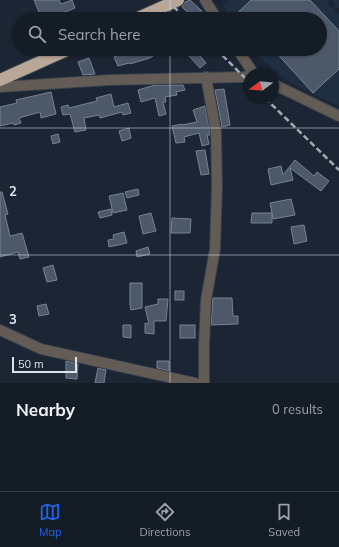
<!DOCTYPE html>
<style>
body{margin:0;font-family:Mulish,sans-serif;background:#1d252e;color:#f1f3f6}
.compass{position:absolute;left:243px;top:68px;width:36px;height:36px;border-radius:50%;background:#141c26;box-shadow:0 1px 3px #0004;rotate:254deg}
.scale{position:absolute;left:12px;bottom:10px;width:65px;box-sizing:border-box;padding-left:4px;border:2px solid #dce3ed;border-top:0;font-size:11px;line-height:14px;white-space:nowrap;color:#dce3ed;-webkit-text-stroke:3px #1b2533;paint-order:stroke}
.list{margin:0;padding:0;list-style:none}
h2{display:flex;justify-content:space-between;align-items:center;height:52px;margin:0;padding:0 16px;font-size:17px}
h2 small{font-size:13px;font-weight:400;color:#9da1a7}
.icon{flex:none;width:22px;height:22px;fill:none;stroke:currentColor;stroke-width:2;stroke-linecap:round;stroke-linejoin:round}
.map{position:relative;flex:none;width:339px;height:383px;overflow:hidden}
.search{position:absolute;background:#141c26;box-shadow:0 1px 3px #0004;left:12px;right:12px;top:12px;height:44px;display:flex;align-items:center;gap:10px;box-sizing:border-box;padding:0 14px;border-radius:22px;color:#9da1a7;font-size:15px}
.sheet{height:108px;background:#141c26}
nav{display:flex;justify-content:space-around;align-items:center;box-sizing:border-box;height:56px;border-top:1px solid #333a43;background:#141c26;font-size:11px;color:#9da1a7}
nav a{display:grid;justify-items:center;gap:2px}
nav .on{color:#2563eb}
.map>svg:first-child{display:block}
.built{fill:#202e42}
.building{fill:#4d5869;stroke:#768394}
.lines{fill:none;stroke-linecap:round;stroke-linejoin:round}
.minor-casing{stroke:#36404d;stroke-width:12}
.highway-casing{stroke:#36404d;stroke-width:14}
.minor{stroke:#635b55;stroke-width:10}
.highway{stroke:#b9a797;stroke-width:12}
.rail{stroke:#a2aab5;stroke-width:2.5;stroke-dasharray:6 3;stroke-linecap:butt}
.grid{fill:none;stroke:#dce3ed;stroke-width:1;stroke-opacity:0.55}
.grid-label{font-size:13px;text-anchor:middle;font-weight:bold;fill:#dce3ed;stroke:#1b2533;stroke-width:3.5;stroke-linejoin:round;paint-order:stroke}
</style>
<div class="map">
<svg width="339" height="383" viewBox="0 0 339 383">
<rect width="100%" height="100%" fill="#1b2533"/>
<g class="built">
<path d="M229,0H251L231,19L223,6Z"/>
<path d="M310,0H327L330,8L335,6L333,0H339V9L338,7L334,9L336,14L339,13V31Z"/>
<path d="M249,49H273L339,69V106L322,99L288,81Z"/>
</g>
<g class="building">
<path d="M34,0H59L61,4L72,0L75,8L48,19H42Z"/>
<path d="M190,0L202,11L201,13L209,19H195L184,9L182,6L185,2Z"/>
<path d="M251,0H310L339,31V69L313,93L273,49H320V19H231Z"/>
<path d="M138,49H152L156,54L150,58L130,64L129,63L118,66L114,57Z"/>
<path d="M195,50L206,63L200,68L189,56Z"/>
<path d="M89,58L95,74L83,75L78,62Z"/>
<path d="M155,85H183L185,90L176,92L177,95L165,97L166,102H163L166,114L159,116L155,98L141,102L138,90Z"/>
<path d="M224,89L230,125L222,127L215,90Z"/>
<path d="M51,92L56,114L41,118L40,112L19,118L21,123L14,125L13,123L0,126V107L17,103L16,100Z"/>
<path d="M111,94L114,107L128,103L131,113L123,115L122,112L100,118L99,115L84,118L86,130L75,132L70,114L63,115L61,107L68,105L69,108L97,101L96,98Z"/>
<path d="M205,106L210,133V135H207L209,144L202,146L199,133L184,137L185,142L176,143L172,126L182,124V125L197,122L193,110Z"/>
<path d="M129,128L131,138L122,141L119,131Z"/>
<path d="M58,134L60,142L53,144L51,136Z"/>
<path d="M205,150L209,174L201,175L196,151Z"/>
<path d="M295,160L314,176L317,172L329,181L321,191L290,168L293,180L271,185L268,169L281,166L283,175Z"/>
<path d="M138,189L139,195L127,198L125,192Z"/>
<path d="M0,192H2L8,214L5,215L10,236L22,233L29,257L20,259L18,252L0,257Z"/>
<path d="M123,193L127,210L113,213L109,196Z"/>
<path d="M291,199L295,215L273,219L270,203Z"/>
<path d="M111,209L112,215L100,218L98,212Z"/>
<path d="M151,213L156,231L143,234L139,216Z"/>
<path d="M252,213H272V223H251Z"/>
<path d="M172,218L191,219L190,233H171Z"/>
<path d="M304,225L307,241L294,244L291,227Z"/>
<path d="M124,232L127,243L109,247L108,240L114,239L113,235Z"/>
<path d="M148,247L150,254L137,257L136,251Z"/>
<path d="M53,265L57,280L47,282L43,268Z"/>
<path d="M130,283H142V308L131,310L130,305Z"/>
<rect x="175" y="291" width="9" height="9"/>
<path d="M213,298H232L233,316H238V324L211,325Z"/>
<path d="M158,299H168L166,321H154V334L145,333V323L149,324L145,307L158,304Z"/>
<path d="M46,304L49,314L39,316L37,306Z"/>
<path d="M123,325H131V338L123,337Z"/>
<rect x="180" y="325" width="15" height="13"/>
<path d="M66,361L78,364L77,379L66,378Z"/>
<path d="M157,361H169V371L157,368Z"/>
<path d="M98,368L106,370L104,383H95Z"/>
</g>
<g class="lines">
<g class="minor-casing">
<g id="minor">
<path d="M205,0L217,19"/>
<path d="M237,49L254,74"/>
<path d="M273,84L339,116"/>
<path d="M0,87L109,80L244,77L249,76"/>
<path d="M0,330L41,349L195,383"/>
<path d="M204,383V346L206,300L215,249L217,187L216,132L206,77"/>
</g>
</g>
<g class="highway-casing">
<g id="highway">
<path d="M136,19L178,0"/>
<path d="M0,80L69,49"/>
</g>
</g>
<use href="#minor" class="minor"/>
<use href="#highway" class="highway"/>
<g class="rail">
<path d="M167,0L186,19"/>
<path d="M216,49L249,82"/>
<path d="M265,98L339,170"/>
</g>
</g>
<path class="grid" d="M170,0V19M170,49V383M0,128H339M0,255H339"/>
<g class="grid-label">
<text x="13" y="196">2</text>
<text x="13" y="324">3</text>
</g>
</svg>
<svg class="compass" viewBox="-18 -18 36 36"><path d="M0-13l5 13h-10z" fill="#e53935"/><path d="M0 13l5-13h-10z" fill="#9da1a7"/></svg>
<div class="scale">50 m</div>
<div class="search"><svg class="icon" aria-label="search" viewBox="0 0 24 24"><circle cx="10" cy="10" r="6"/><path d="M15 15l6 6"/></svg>Search here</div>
</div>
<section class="sheet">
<h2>Nearby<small>0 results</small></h2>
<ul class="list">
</ul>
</section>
<nav>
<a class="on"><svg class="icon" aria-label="map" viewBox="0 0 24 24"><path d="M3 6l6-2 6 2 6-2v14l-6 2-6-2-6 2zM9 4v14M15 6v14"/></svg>Map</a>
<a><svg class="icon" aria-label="directions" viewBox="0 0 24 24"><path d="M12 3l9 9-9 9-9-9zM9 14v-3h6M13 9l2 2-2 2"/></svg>Directions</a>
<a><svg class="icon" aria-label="saved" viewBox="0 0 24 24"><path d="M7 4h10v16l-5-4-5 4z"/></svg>Saved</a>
</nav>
